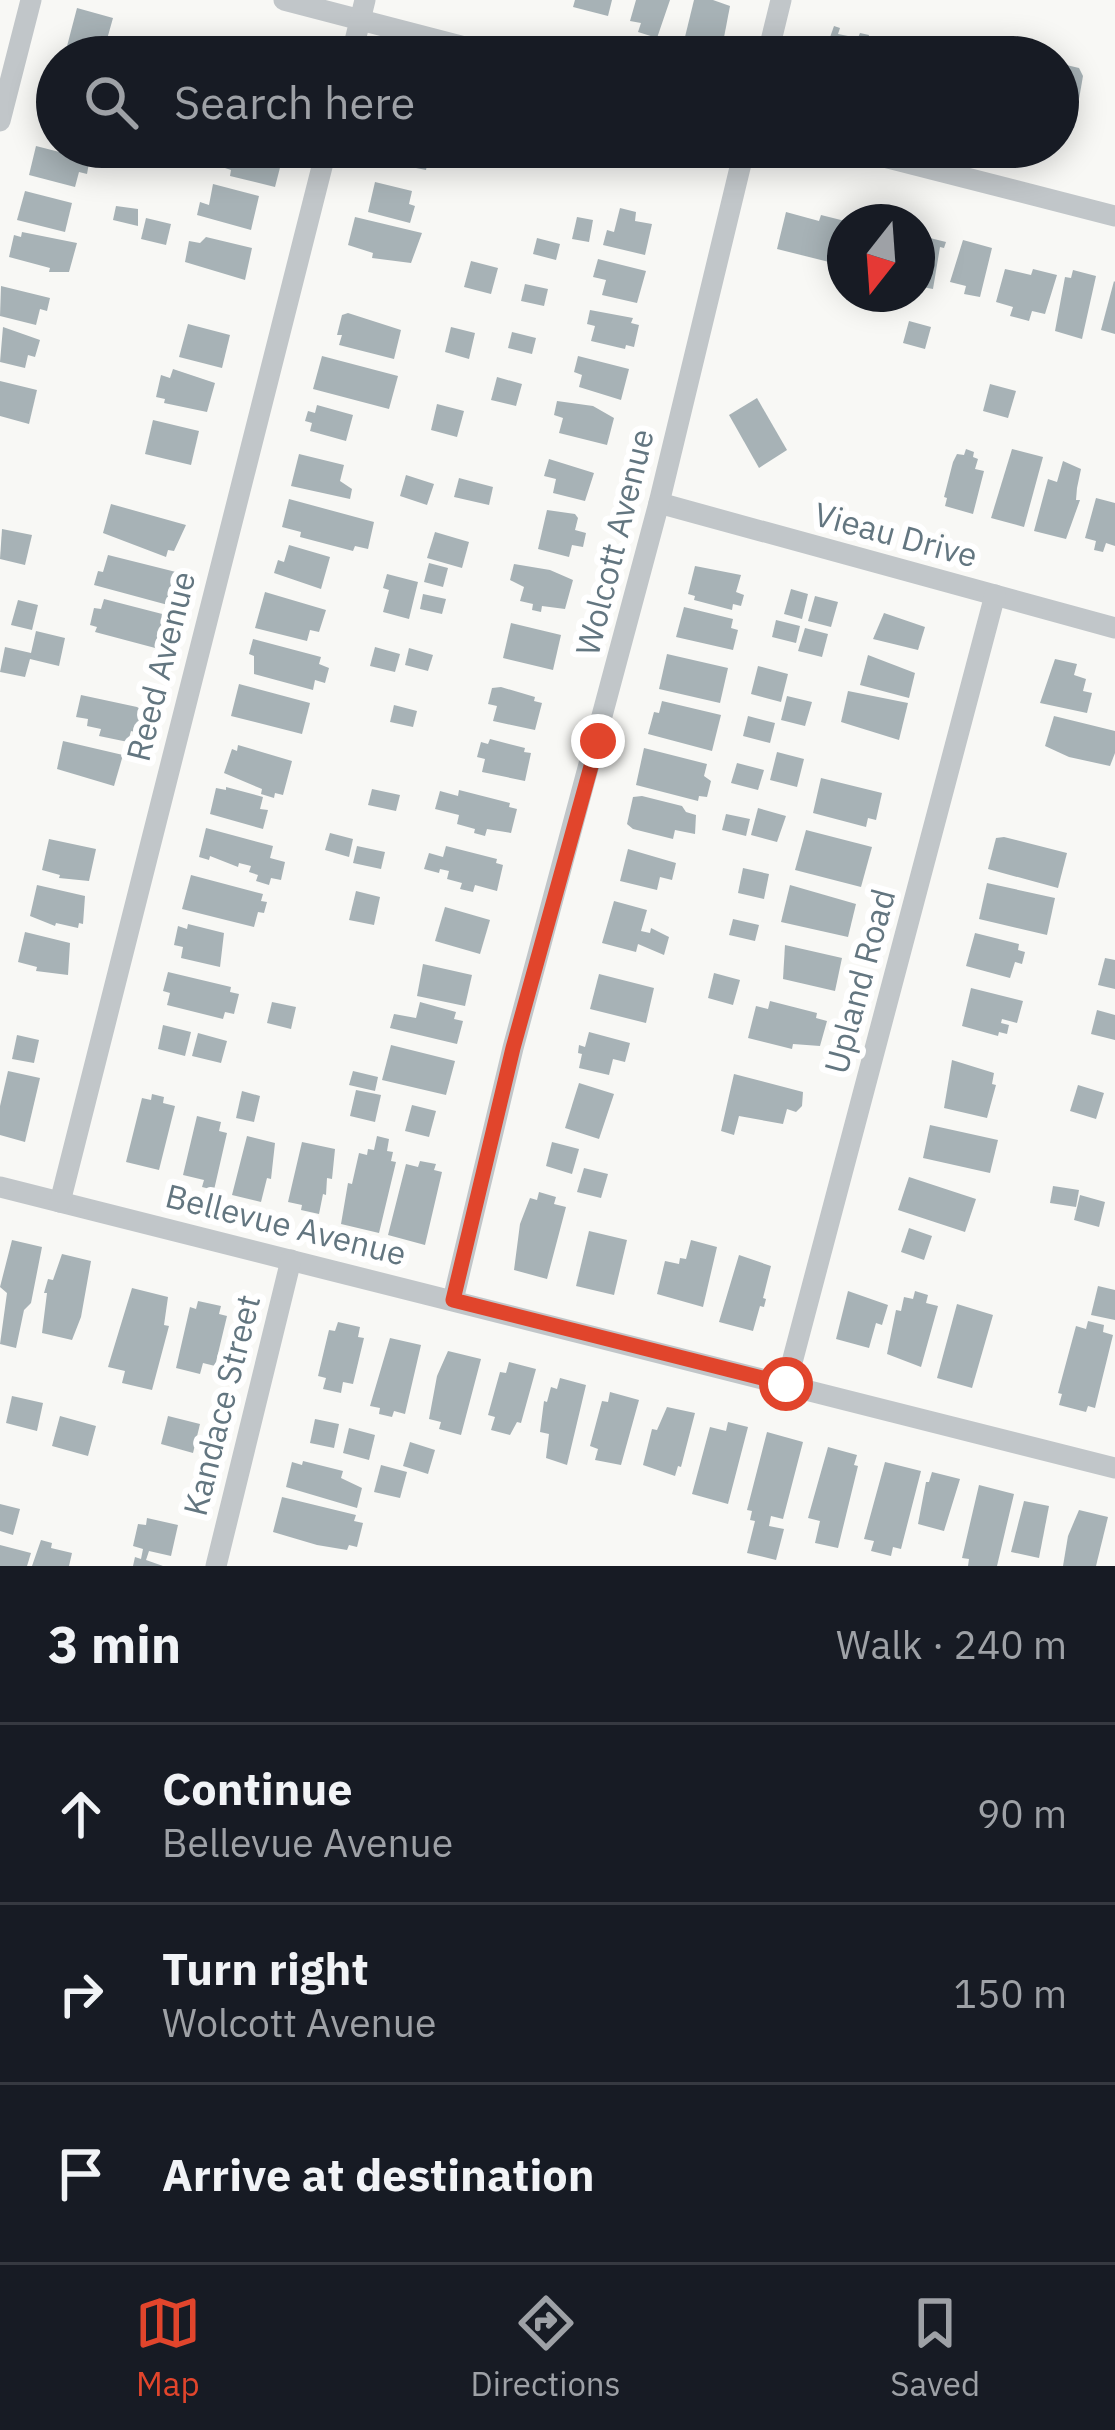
<!DOCTYPE html>
<meta charset="utf-8">
<style>
body{margin:0;font-family:"IBM Plex Sans",sans-serif;background:#242831;color:#f1f3f6}
.compass{position:absolute;left:827px;top:204px;width:108px;height:108px;border-radius:50%;background:#171b24;box-shadow:0 6px 30px #0003;rotate:197deg}
.stop{position:absolute;width:36px;height:36px;margin:-27px;border:9px solid #e1452c;border-radius:50%;background:#fff}
.stop.end{background:#e1452c;border-color:#fff;box-shadow:0 3px 12px #0008}
.list{margin:0;padding:0;list-style:none}
h2{display:flex;justify-content:space-between;align-items:center;height:156px;margin:0;padding:0 48px;font-size:51px}
h2 small{font-size:39px;font-weight:400;color:#9ea1a6}
.list li{display:grid;grid-template-columns:78px 1fr auto;gap:36px;align-items:center;box-sizing:border-box;height:180px;padding:0 48px;border-top:3px solid #363941}
.list b{display:block;font-size:45px;white-space:nowrap}
.list p{margin:0;font-size:39px;white-space:nowrap;color:#9ea1a6}
.list em{font-size:39px;font-style:normal;color:#9ea1a6}
.icon{flex:none;width:66px;height:66px;fill:none;stroke:currentColor;stroke-width:2;stroke-linecap:round;stroke-linejoin:round}
.map{position:relative;flex:none;width:1115px;height:1566px;overflow:hidden}
.search{position:absolute;background:#171b24;box-shadow:0 6px 30px #0003;left:36px;right:36px;top:36px;height:132px;display:flex;align-items:center;gap:30px;box-sizing:border-box;padding:0 42px;border-radius:66px;color:#9ea1a6;font-size:45px}
.sheet{height:696px;background:#171b24}
nav{display:flex;justify-content:space-around;align-items:center;box-sizing:border-box;height:168px;border-top:3px solid #363941;background:#171b24;font-size:33px;color:#9ea1a6}
nav a{display:grid;justify-items:center;gap:6px}
nav .on{color:#e1452c}
.map>svg:first-child{display:block}
.building{fill:#a7b2b6}
.lines{fill:none;stroke-linecap:round;stroke-linejoin:round}
.street{stroke:#c1c6c9;stroke-width:21}
.route{stroke:#e1452c;stroke-width:15}
.labels{text-anchor:middle;dominant-baseline:central;stroke-width:12;stroke-linejoin:round;paint-order:stroke}
.street-label{font-size:33px;fill:#637680;stroke:#fff}
</style>
<div class="map">
<svg width="1115" height="1566" viewBox="0 0 1115 1566">
<rect width="100%" height="100%" fill="#f8f8f5"/>
<g class="building">
<path d="M575,0H612L608,16L573,7Z"/>
<path d="M636,0H670L657,38L638,32L641,23L630,21Z"/>
<path d="M694,0H713L730,6L721,53L684,41Z"/>
<path d="M77,8L113,18L102,57H69L71,52L66,50Z"/>
<path d="M834,26L840,28L838,34L858,38L860,33L869,35L867,45L900,52L899,57H823Z"/>
<path d="M937,37L956,43L954,51L973,57H914L919,40L935,45Z"/>
<path d="M1058,63L1079,68L1083,76L1074,128L1058,124Z"/>
<path d="M36,146L83,158L89,163L87,174L79,172L75,187L29,175Z"/>
<path d="M237,147L283,156L275,187L230,176L231,170L225,168L229,153L236,155Z"/>
<path d="M374,147H431L426,170L371,159Z"/>
<path d="M375,182L412,191L409,204L415,206L410,223L368,212Z"/>
<path d="M213,184L259,196L251,230L197,215L200,202L209,205Z"/>
<path d="M25,191L72,203L65,232L17,220Z"/>
<path d="M116,206L138,209V226L113,220Z"/>
<path d="M620,208L636,212L635,221L652,224L645,255L603,245L607,230L614,232Z"/>
<path d="M786,212L819,221L821,215L845,221V266L777,249Z"/>
<path d="M355,217L422,233L411,263L372,258L373,253L348,245Z"/>
<path d="M577,217L593,220L589,242L572,239Z"/>
<path d="M146,218L171,224L166,245L141,239Z"/>
<path d="M22,232L77,243L69,272H49L50,268L9,257L14,235L21,237Z"/>
<path d="M206,237L252,248L245,280L185,262L189,241L200,243Z"/>
<path d="M537,238L560,244L556,260L533,254Z"/>
<path d="M930,238L946,242L944,248L940,247L933,289L917,286V240L929,242Z"/>
<path d="M963,240L992,248L980,297L964,294L966,286L950,282Z"/>
<path d="M598,259L646,271L637,303L602,295L606,280L593,277Z"/>
<path d="M471,261L498,268L491,294L464,287Z"/>
<path d="M1005,269L1031,275L1033,269L1057,275L1045,314L1032,311L1029,321L1010,316L1013,307L996,302Z"/>
<path d="M1073,270L1096,276L1082,339L1055,331L1065,277L1071,278Z"/>
<path d="M1114,281L1115,282V334L1101,330Z"/>
<path d="M525,284L548,289L544,306L521,301Z"/>
<path d="M1,286L50,298L47,311L40,309L36,325L0,316Z"/>
<path d="M590,310L633,318L631,323L639,325L634,347L626,345L625,349L591,341L595,326L587,324Z"/>
<path d="M348,313L401,330L394,359L339,345L342,335H337L342,315Z"/>
<path d="M909,321L931,327L925,349L903,343Z"/>
<path d="M188,324L230,335L222,368L179,357Z"/>
<path d="M3,327L40,340L35,357L28,355L25,368L0,362Z"/>
<path d="M451,327L475,333L469,359L445,352Z"/>
<path d="M512,332L536,338L532,354L508,348Z"/>
<path d="M322,356L398,376L389,409L313,389Z"/>
<path d="M578,356L629,369L621,400L579,387L582,375L574,372Z"/>
<path d="M173,369L215,383L207,412L164,403L165,399L156,397L161,375L170,378Z"/>
<path d="M497,377L522,384L516,406L491,400Z"/>
<path d="M0,381L37,390L29,424L0,416Z"/>
<path d="M990,384L1016,391L1008,418L983,411Z"/>
<path d="M757,398L787,450L759,468L729,415Z"/>
<path d="M557,401L593,406L614,418L607,445L559,433L563,418L554,415Z"/>
<path d="M437,404L464,411L457,437L431,430Z"/>
<path d="M317,405L353,415L346,441L310,431L312,423L305,421L308,411L315,413Z"/>
<path d="M153,420L199,431L191,465L145,454Z"/>
<path d="M966,449L974,452L973,457L978,459L975,469L984,471L973,514L945,506L947,498L944,497L953,462L957,454L964,455Z"/>
<path d="M1012,449L1043,457L1024,527L991,518Z"/>
<path d="M299,454L344,465L340,481L352,489L350,499L291,486Z"/>
<path d="M549,459L594,473L585,501L553,493L556,479L544,476Z"/>
<path d="M1063,461L1081,469L1077,488L1076,500H1080L1066,539L1034,531L1048,479L1057,482Z"/>
<path d="M406,475L434,484L427,505L400,496Z"/>
<path d="M459,478L493,487L489,505L454,497Z"/>
<path d="M1096,498L1115,503V546L1106,543L1103,552L1094,550L1096,541L1085,538Z"/>
<path d="M289,499L374,522L368,549L355,546L353,551L300,537L301,532L282,527Z"/>
<path d="M111,504L186,525L174,551L168,550L166,557L103,533Z"/>
<path d="M547,510L575,514L578,518L575,530L586,533L583,547L572,545L569,557L538,549Z"/>
<path d="M2,529L32,535L25,565L0,559Z"/>
<path d="M435,532L469,542L462,568L427,558Z"/>
<path d="M289,545L330,557L321,589L274,573L278,560L284,562Z"/>
<path d="M108,555L176,572L168,605L94,585L98,571L103,572Z"/>
<path d="M429,563L448,568L443,587L424,582Z"/>
<path d="M514,564L550,570L573,580L565,609L542,606L541,612L532,610L533,604L520,601L524,587L510,580Z"/>
<path d="M695,566L741,575L736,592L744,595L741,606L733,604L732,610L694,600L695,596L688,594Z"/>
<path d="M387,574L418,582L409,619L383,612L389,590L383,588Z"/>
<path d="M791,589L808,594L802,619L784,614Z"/>
<path d="M265,592L326,610L319,632L310,630L307,641L255,628Z"/>
<path d="M423,594L446,599L442,614L420,609Z"/>
<path d="M815,596L838,602L831,627L808,621Z"/>
<path d="M104,599L170,616L159,649L95,632L97,627L90,625L94,608L101,609Z"/>
<path d="M18,600L38,605L32,630L11,625Z"/>
<path d="M684,607L733,619L731,628L738,630L733,650L676,637Z"/>
<path d="M884,613L925,627L918,650L873,639Z"/>
<path d="M776,620L800,626L796,643L772,637Z"/>
<path d="M511,623L561,635L553,670L503,658Z"/>
<path d="M805,628L828,634L822,657L798,651Z"/>
<path d="M36,631L65,638L59,666L30,659L25,677L0,672L5,647L31,653Z"/>
<path d="M253,639L321,657L319,664L329,668L325,683L315,680L313,690L254,674V656L249,654Z"/>
<path d="M375,647L400,654L395,672L370,666Z"/>
<path d="M409,648L433,655L428,671L405,665Z"/>
<path d="M667,654L728,668L720,703L659,689Z"/>
<path d="M868,655L915,673L909,698L860,685Z"/>
<path d="M1055,659L1077,664L1074,675L1086,679L1083,691L1092,693L1087,713L1040,703Z"/>
<path d="M758,666L788,674L781,702L751,694Z"/>
<path d="M239,684L310,703L302,734L231,716Z"/>
<path d="M501,687L535,697L534,701L542,703L535,730L493,721L497,706L488,704L492,688Z"/>
<path d="M848,691L908,703L899,740L841,722Z"/>
<path d="M81,695L137,707L143,711L138,733L131,731L128,742L99,736L101,729L87,726L88,719L76,717Z"/>
<path d="M787,696L812,702L805,726L781,720Z"/>
<path d="M662,701L721,715L712,751L648,734L654,712L659,713Z"/>
<path d="M394,705L417,711L413,727L390,722Z"/>
<path d="M748,716L775,723L770,743L743,736Z"/>
<path d="M1054,716L1115,731V753L1110,766L1069,757L1045,746Z"/>
<path d="M490,739L525,748L524,752L531,753L525,781L482,772L485,759L477,757L481,742L488,744Z"/>
<path d="M63,741L123,755L114,786L57,769Z"/>
<path d="M238,745L292,761L283,795L275,793L274,798L261,794L262,789L224,773L232,749L237,751Z"/>
<path d="M644,748L707,764L704,776L711,781L707,797L699,796L698,801L636,785Z"/>
<path d="M777,752L804,759L797,787L770,780Z"/>
<path d="M737,763L764,770L758,790L731,783Z"/>
<path d="M821,778L882,793L876,820L868,818L866,827L813,813Z"/>
<path d="M226,787L263,797L260,809L268,810L263,829L210,814L216,788L226,790Z"/>
<path d="M372,789L400,795L396,811L368,805Z"/>
<path d="M459,790L510,803L509,807L517,809L511,833L487,829L485,836L474,833L475,829L457,824L459,815L435,809L440,791L458,796Z"/>
<path d="M642,796L682,806L686,812L696,815L695,834L675,830L673,839L633,829L627,824L633,797Z"/>
<path d="M758,808L786,816L777,842L751,835Z"/>
<path d="M726,814L750,819L746,836L722,830Z"/>
<path d="M206,828L273,846L270,858L285,862L281,880L271,878L269,885L256,881L258,875L249,872L251,866L239,863L238,867L210,856L209,860L199,857Z"/>
<path d="M806,830L872,847L861,887L795,870Z"/>
<path d="M330,833L353,839L349,857L325,850Z"/>
<path d="M1004,837L1067,853L1058,888L988,869L996,838Z"/>
<path d="M49,839L96,849L89,881L59,878L60,875L42,870Z"/>
<path d="M357,846L385,852L381,869L353,863Z"/>
<path d="M446,846L497,859L496,863L503,865L497,891L475,885L473,892L460,889L462,883L447,879L449,871L440,869L439,873L424,869L429,853L443,857Z"/>
<path d="M628,849L676,863L672,880L660,877L657,890L620,881Z"/>
<path d="M743,868L769,874L764,899L738,893Z"/>
<path d="M191,875L263,894L261,901L267,902L264,913L258,912L254,927L182,909Z"/>
<path d="M987,883L1055,898L1047,935L979,919Z"/>
<path d="M37,885L85,896L83,924L79,923L78,928L56,923L55,926L30,916Z"/>
<path d="M790,885L856,904L848,937L781,922Z"/>
<path d="M356,891L380,897L374,925L349,920Z"/>
<path d="M614,901L647,910L641,931L650,933L651,928L669,937L664,955L638,944L636,952L602,943Z"/>
<path d="M445,907L490,920L480,954L435,941Z"/>
<path d="M733,919L759,925L755,941L729,935Z"/>
<path d="M188,924L224,933L220,967L181,958L183,947L174,945L178,926L187,929Z"/>
<path d="M25,932L70,943L68,975L36,971L37,967L18,962Z"/>
<path d="M975,933L1019,944L1018,950L1025,952L1022,964L1015,962L1010,978L966,966Z"/>
<path d="M785,945L842,958L835,991L783,979Z"/>
<path d="M1105,958L1115,960V989L1098,985Z"/>
<path d="M423,964L472,975L465,1006L417,996Z"/>
<path d="M168,972L231,987L230,992L239,994L234,1014L225,1012L223,1019L167,1005L170,993L163,991Z"/>
<path d="M714,973L740,980L733,1005L708,998Z"/>
<path d="M599,974L654,988L646,1023L590,1009Z"/>
<path d="M971,988L1023,1001L1017,1023L1002,1019L1001,1023L1009,1025L1007,1034L999,1032L998,1036L962,1026Z"/>
<path d="M770,1001L817,1013L816,1018L827,1021L820,1046L793,1044L792,1049L748,1038L756,1006L768,1009Z"/>
<path d="M272,1002L296,1007L291,1029L267,1023Z"/>
<path d="M420,1002L456,1012L454,1019L463,1021L457,1044L390,1028L394,1014L416,1018Z"/>
<path d="M1097,1010L1115,1015V1040L1091,1034Z"/>
<path d="M163,1025L191,1032L185,1056L158,1049Z"/>
<path d="M589,1032L630,1043L625,1062L613,1059L609,1075L579,1068L582,1054L578,1053L579,1045L585,1047Z"/>
<path d="M198,1033L227,1041L221,1063L192,1056Z"/>
<path d="M17,1035L39,1040L34,1063L12,1059Z"/>
<path d="M391,1045L455,1061L446,1095L382,1080Z"/>
<path d="M952,1060L994,1073L992,1084L996,1085L987,1118L944,1108Z"/>
<path d="M8,1071L40,1078L25,1142L0,1135V1106Z"/>
<path d="M353,1071L378,1077L375,1091L349,1085Z"/>
<path d="M734,1074L803,1092L802,1106L796,1112L787,1109L783,1124L739,1116L734,1135L721,1131Z"/>
<path d="M579,1083L614,1094L599,1139L565,1128Z"/>
<path d="M1078,1085L1104,1093L1096,1119L1070,1111Z"/>
<path d="M356,1090L381,1095L375,1122L350,1116Z"/>
<path d="M242,1091L260,1096L254,1122L236,1118Z"/>
<path d="M152,1094L164,1097L163,1103L175,1106L159,1170L126,1162L142,1098L151,1100Z"/>
<path d="M412,1105L436,1111L429,1137L405,1131Z"/>
<path d="M197,1116L221,1122L219,1131L227,1133L214,1190L202,1187L204,1180L183,1175Z"/>
<path d="M930,1125L998,1140L990,1173L923,1158Z"/>
<path d="M247,1136L275,1143L271,1179L267,1178L261,1202L232,1195Z"/>
<path d="M377,1136L389,1139L387,1151L393,1152L391,1161L396,1162L379,1233L341,1224L348,1183L352,1184L359,1153L367,1155L368,1149L374,1150Z"/>
<path d="M302,1142L335,1149L332,1179L327,1178L326,1195L323,1194L319,1214L301,1210L302,1205L288,1202Z"/>
<path d="M552,1142L579,1149L572,1174L546,1166Z"/>
<path d="M420,1161L436,1164L434,1170L442,1172L425,1245L388,1235L406,1164L418,1167Z"/>
<path d="M584,1168L608,1174L601,1198L577,1192Z"/>
<path d="M909,1177L976,1199L965,1232L898,1210Z"/>
<path d="M1053,1186L1079,1190L1076,1207L1050,1203Z"/>
<path d="M539,1192L556,1197L554,1204L566,1207L547,1279L514,1270L520,1224L530,1198L537,1200Z"/>
<path d="M1080,1195L1105,1202L1099,1227L1074,1220Z"/>
<path d="M909,1228L932,1236L924,1260L901,1252Z"/>
<path d="M589,1231L627,1240L614,1295L576,1286Z"/>
<path d="M12,1240L42,1247L31,1303L24,1310L16,1348L0,1344L7,1293L0,1287Z"/>
<path d="M691,1240L717,1247L703,1307L657,1294L665,1261L679,1264L680,1258L686,1259Z"/>
<path d="M62,1254L91,1261L81,1317L72,1340L42,1333L47,1293H44L48,1279L53,1280Z"/>
<path d="M739,1255L771,1266L763,1298L766,1299L764,1307L760,1306L753,1331L719,1322Z"/>
<path d="M1098,1286L1115,1290V1320L1091,1315Z"/>
<path d="M132,1288L168,1297L164,1325L169,1326L152,1390L122,1383L125,1371L108,1367Z"/>
<path d="M848,1291L888,1305L882,1325L876,1323L869,1348L836,1339Z"/>
<path d="M915,1291L928,1295L926,1303L938,1306L921,1367L887,1354L896,1310L901,1311L904,1297L913,1299Z"/>
<path d="M198,1301L221,1306L219,1314L227,1316L215,1366L203,1363L200,1374L176,1368L190,1307L196,1309Z"/>
<path d="M957,1304L993,1315L972,1388L937,1378Z"/>
<path d="M1088,1321L1104,1325L1103,1332L1113,1335L1095,1408L1088,1406L1086,1412L1059,1405L1062,1394L1058,1393L1076,1326L1086,1329Z"/>
<path d="M338,1322L360,1327L358,1337L364,1338L353,1384L343,1382L341,1393L323,1389L326,1378L318,1376L329,1330L335,1331Z"/>
<path d="M390,1338L421,1345L405,1414L394,1411L392,1417L379,1414L380,1408L370,1406Z"/>
<path d="M448,1351L481,1359L461,1435L439,1429L441,1422L429,1419L437,1376Z"/>
<path d="M509,1362L536,1369L521,1423L517,1422L510,1435L491,1430L495,1417L488,1415L500,1372L506,1373Z"/>
<path d="M560,1378L586,1385L567,1465L546,1458L549,1434L540,1432L544,1401L547,1402L551,1387L557,1389Z"/>
<path d="M610,1392L639,1400L621,1465L595,1460L598,1449L590,1446L602,1401L608,1402Z"/>
<path d="M12,1396L43,1403L37,1431L6,1423Z"/>
<path d="M667,1407L695,1413L681,1467L678,1466L675,1476L643,1465L652,1429L657,1430Z"/>
<path d="M60,1416L96,1426L88,1456L52,1446Z"/>
<path d="M168,1416L200,1424L193,1453L161,1444Z"/>
<path d="M315,1419L339,1424L334,1448L310,1443Z"/>
<path d="M728,1422L748,1427L728,1504L692,1494L710,1427L726,1431Z"/>
<path d="M349,1428L375,1435L369,1460L343,1453Z"/>
<path d="M767,1432L803,1442L783,1519L771,1516L769,1526L784,1529L776,1560L747,1553L755,1521L750,1520L752,1511L747,1510Z"/>
<path d="M410,1442L435,1450L428,1474L403,1466Z"/>
<path d="M828,1447L857,1455L854,1465L858,1466L838,1548L815,1543L820,1521L808,1518Z"/>
<path d="M303,1461L343,1471L341,1478L362,1488L357,1508L286,1487L292,1462L302,1465Z"/>
<path d="M885,1462L921,1471L901,1549L893,1547L891,1556L871,1551L874,1541L864,1539Z"/>
<path d="M381,1465L407,1472L400,1498L374,1492Z"/>
<path d="M932,1472L960,1479L944,1531L918,1524L926,1482H929Z"/>
<path d="M979,1485L1014,1494L997,1566H968L969,1559L962,1558Z"/>
<path d="M282,1497L356,1515L354,1521L363,1523L357,1547L349,1545L347,1550L317,1545L273,1532Z"/>
<path d="M1024,1501L1049,1506L1039,1558L1011,1552Z"/>
<path d="M0,1504L20,1509L13,1535L0,1531Z"/>
<path d="M1079,1510L1108,1517L1096,1566H1063L1068,1536Z"/>
<path d="M147,1518L178,1525L171,1556L149,1551L146,1560L163,1566H133L135,1557L141,1559L143,1549L133,1546L138,1524L146,1525Z"/>
<path d="M41,1540L52,1543L51,1548L72,1553L69,1566H32Z"/>
<path d="M0,1545L31,1553L27,1566H0Z"/>
</g>
<g class="lines">
<g class="street">
<path d="M284,0L503,57"/>
<path d="M351,57L365,0"/>
<path d="M767,57L781,0"/>
<path d="M0,121L31,0"/>
<path d="M845,147L1115,216"/>
<path d="M659,503L1115,628"/>
<path d="M0,1187L1115,1468"/>
<path d="M60,1202L327,147"/>
<path d="M453,1300L513,1048L659,503L745,147"/>
<path d="M786,1385L995,595"/>
<path d="M216,1566L291,1260"/>
</g>
</g>
<g class="lines">
<path class="route" d="M598,741L513,1048L453,1300L786,1384"/>
</g>
<g class="labels">
<g class="street-label">
<text transform="translate(896 534) rotate(15)">Vieau Drive</text>
<text transform="translate(614 542) rotate(-76)">Wolcott Avenue</text>
<text transform="translate(160 666) rotate(-76)">Reed Avenue</text>
<text transform="translate(859 981) rotate(-75)">Upland Road</text>
<text transform="translate(286 1224) rotate(14)">Bellevue Avenue</text>
<text transform="translate(221 1405) rotate(-76)">Kandace Street</text>
</g>
</g>
</svg>
<svg class="compass" viewBox="-18 -18 36 36"><path d="M0-13l5 13h-10z" fill="#e53935"/><path d="M0 13l5-13h-10z" fill="#9ea1a6"/></svg>
<div class="stop" style="left:786px;top:1384px"></div>
<div class="stop end" style="left:598px;top:741px"></div>
<div class="search"><svg class="icon" aria-label="search" viewBox="0 0 24 24"><circle cx="10" cy="10" r="6"/><path d="M15 15l6 6"/></svg>Search here</div>
</div>
<section class="sheet">
<h2>3 min<small>Walk · 240 m</small></h2>
<ul class="list">
<li><svg class="icon" aria-label="ahead" viewBox="0 0 24 24"><path d="M12 20V5M6 11l6-6 6 6"/></svg><div><b>Continue</b><p>Bellevue Avenue</p></div><em>90 m</em></li>
<li><svg class="icon" aria-label="right" viewBox="0 0 24 24"><path d="M7 20v-9h11M14 6l5 5-5 5"/></svg><div><b>Turn right</b><p>Wolcott Avenue</p></div><em>150 m</em></li>
<li><svg class="icon" aria-label="arrive" viewBox="0 0 24 24"><path d="M6 21V4h12l-3 4 3 4H6"/></svg><div><b>Arrive at destination</b></div></li>
</ul>
</section>
<nav>
<a class="on"><svg class="icon" aria-label="map" viewBox="0 0 24 24"><path d="M3 6l6-2 6 2 6-2v14l-6 2-6-2-6 2zM9 4v14M15 6v14"/></svg>Map</a>
<a><svg class="icon" aria-label="directions" viewBox="0 0 24 24"><path d="M12 3l9 9-9 9-9-9zM9 14v-3h6M13 9l2 2-2 2"/></svg>Directions</a>
<a><svg class="icon" aria-label="saved" viewBox="0 0 24 24"><path d="M7 4h10v16l-5-4-5 4z"/></svg>Saved</a>
</nav>
